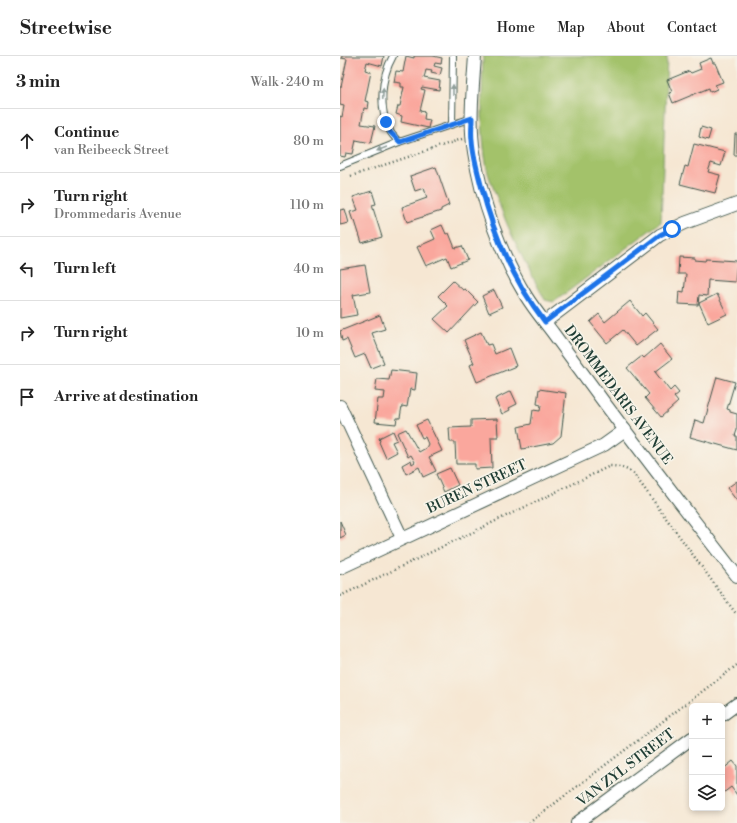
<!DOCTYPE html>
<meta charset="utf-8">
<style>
body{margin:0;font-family:"Libre Bodoni",serif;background:#f2f2f2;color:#222}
.controls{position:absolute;right:12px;bottom:12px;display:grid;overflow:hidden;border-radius:6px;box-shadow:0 2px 6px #0003}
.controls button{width:36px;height:36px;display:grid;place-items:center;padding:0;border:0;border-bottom:1px solid #e0e0e0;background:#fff;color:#222;font:20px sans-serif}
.stop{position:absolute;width:12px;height:12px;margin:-9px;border:3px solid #1a73e8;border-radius:50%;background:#fff}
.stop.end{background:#1a73e8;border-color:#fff;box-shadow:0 1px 4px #0008}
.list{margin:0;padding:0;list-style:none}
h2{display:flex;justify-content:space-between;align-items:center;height:52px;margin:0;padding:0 16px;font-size:17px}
h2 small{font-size:13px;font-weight:400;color:#767676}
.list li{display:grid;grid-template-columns:26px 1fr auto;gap:12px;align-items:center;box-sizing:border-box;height:64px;padding:0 16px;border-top:1px solid #e0e0e0}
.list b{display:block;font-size:15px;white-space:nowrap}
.list p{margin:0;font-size:13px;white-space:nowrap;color:#767676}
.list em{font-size:13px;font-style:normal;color:#767676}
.icon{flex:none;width:22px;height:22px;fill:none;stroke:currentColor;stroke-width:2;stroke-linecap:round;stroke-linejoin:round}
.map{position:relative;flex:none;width:397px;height:767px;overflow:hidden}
header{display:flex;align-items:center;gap:24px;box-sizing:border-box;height:56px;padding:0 20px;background:#fff;border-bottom:1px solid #e0e0e0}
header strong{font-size:19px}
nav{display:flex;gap:22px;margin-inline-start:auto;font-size:14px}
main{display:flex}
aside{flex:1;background:#fff}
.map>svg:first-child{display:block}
.green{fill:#a3c26b;stroke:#618050}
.building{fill:#faa79d}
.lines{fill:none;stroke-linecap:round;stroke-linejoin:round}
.service-casing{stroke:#3f564c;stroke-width:8}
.minor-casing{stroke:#3f564c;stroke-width:14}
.path{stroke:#3f564c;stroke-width:2.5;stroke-dasharray:1 3;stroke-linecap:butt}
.service{stroke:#fff;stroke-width:6}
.minor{stroke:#fff;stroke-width:12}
.oneway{fill:#8f9e9a}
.route{stroke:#1a73e8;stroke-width:5}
.labels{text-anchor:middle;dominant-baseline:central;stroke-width:3.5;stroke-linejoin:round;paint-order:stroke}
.street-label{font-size:14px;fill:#1f3d34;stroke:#f7f3e8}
</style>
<header>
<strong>Streetwise</strong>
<nav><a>Home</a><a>Map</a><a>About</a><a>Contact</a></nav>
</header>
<main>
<aside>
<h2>3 min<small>Walk · 240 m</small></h2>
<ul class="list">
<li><svg class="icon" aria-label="ahead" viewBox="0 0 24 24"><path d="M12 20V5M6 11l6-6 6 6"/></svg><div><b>Continue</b><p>van Reibeeck Street</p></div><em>80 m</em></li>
<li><svg class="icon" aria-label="right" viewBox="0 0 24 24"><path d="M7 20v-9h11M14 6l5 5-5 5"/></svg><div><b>Turn right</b><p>Drommedaris Avenue</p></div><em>110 m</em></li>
<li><svg class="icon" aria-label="left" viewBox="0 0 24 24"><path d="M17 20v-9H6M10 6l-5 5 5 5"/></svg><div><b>Turn left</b></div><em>40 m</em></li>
<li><svg class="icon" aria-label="right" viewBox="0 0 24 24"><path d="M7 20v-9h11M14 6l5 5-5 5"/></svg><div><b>Turn right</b></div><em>10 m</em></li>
<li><svg class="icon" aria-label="arrive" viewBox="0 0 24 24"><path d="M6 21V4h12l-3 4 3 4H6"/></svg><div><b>Arrive at destination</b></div></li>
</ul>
</aside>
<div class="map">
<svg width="397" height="767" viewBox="0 0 397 767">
<rect width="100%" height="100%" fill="#f7f3e8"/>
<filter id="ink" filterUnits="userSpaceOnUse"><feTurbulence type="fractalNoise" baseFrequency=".025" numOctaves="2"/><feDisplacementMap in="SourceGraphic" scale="8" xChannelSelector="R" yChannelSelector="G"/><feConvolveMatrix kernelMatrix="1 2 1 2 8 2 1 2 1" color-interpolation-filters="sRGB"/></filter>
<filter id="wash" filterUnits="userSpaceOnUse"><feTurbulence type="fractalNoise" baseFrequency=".012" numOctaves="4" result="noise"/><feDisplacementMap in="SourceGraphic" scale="16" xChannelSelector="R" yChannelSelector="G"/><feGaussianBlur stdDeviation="0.9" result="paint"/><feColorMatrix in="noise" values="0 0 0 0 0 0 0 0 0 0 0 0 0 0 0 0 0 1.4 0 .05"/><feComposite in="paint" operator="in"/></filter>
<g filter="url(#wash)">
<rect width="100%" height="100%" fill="#f6e7d3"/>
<path class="green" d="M143,0H327L321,166L214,246L205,244C186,209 169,177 156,139C153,131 149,122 147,113C140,76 142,37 143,0Z"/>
<g id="blocks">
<g class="building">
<path d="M2,0H44L42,10L27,6L25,14L31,16L25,45L29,46L28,53L24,52L21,68L35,70L31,87L16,84L13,98L6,97L5,101L0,100V60L2,61L4,50L0,49V31H1L7,3L1,2Z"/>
<path d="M66,0L74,2V0H93L102,2L101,8L95,7L94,10L102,12L100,19L91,17L92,15L86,14L84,22L100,25L99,34L82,31L81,33L85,34L80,55L85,56L84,63L90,64L88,72L61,66L62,60L56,58L58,50H60L64,31H61V27L54,26L56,15L63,16Z"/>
<path d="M371,2L373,7H375L383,26L375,29L377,33L370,36L369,32L333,47L329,37L332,36L327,24L349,15L351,17L361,13L359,7Z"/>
<path d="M361,71L371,74L368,84L359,81Z"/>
<path d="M395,78H397V99H394Z"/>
<path d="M354,88L385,96L381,110L371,107L368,116L380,119L375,137L340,128L345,110L348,111Z"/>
<path d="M96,111L109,149L101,153V155L67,166L62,151L87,142L84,132L75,135L70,120Z"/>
<path d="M32,135L36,148L32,149L42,181L22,187L15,165H13L10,156L18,154L13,141Z"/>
<path d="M5,153L9,167L0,169V154Z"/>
<path d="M102,169L106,178L109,177L115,192L122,190L128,204L111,211L107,201L86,210L77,191L95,183L91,174Z"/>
<path d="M339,201L355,202V204L365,205L366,203L397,205L395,226L368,224L367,240L359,239L358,249L338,248L339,235L344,236L346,218H338Z"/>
<path d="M25,209L30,236L13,239L17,259L0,262V213Z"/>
<path d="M113,225L123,234L125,233L138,246L109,277L94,263L108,250L98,240Z"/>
<path d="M154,234L162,251L149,257L142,240Z"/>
<path d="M377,238L387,258L368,267L359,247Z"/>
<path d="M290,245L302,260L305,257L318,273L296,290L283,274L267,287L250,266L259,258L265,266Z"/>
<path d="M40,259L45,273L32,277L44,307L31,312L25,298L15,302L7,283L2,285L0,275Z"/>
<path d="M141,276L147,289L151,288L155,298L169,292L176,310L137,326L130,309L134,307L124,284Z"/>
<path d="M320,288L332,303L315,316L330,335L334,331L339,337L334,341L338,346L321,361L305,342L309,338L287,312L302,300L304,302Z"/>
<path d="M51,314L77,317L75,334L70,333L67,351L62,350L60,362H57L56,368L35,366L38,343H44L45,336L35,335L37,323L49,324Z"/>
<path d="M377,321L395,326L387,353L390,354V356L397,358V374L395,380H397V394L350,381L355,364L364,367Z"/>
<path d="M199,333L226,337L221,380L213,387L182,393L178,371L191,368L193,354L200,355L201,349L197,348Z"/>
<path d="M171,335L177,348L169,352L170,354L162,358L155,343Z"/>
<path d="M157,363L158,381H151L152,412L135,413V408H116L115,386H110L109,372L131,371V364Z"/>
<path d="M87,364L102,395L89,401L96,415L83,421L79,411L66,418L62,409L71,404L72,408L75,406L71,399L68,401L57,377L66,373L79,396L86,392L88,388L85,381L82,382L76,369Z"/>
<path d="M53,375L57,384L52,386L57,396L46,402L39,386L40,385L39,382Z"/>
<path d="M110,412L118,429L104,436L96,418Z"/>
<path d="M397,425V445L387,432Z"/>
<path d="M0,465L6,479L0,482Z"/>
<path d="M393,705L397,710V739L391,731L382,738V714Z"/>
</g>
</g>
</g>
<g filter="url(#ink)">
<use href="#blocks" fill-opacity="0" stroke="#3f564c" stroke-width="1"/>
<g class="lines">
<g class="service-casing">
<g id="service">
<path d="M53,0C41,21 38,53 50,75C52,79 56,83 59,86"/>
<path d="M112,68L113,0"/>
<path d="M0,110L59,86L132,62"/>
</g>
</g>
<g class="minor-casing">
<g id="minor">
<path d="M135,0C133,31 129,65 134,96C141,144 161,199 186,240C194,253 204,265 213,277C230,300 246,322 263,345C307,404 352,462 397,520"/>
<path d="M205,266L320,179L345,167L397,148"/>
<path d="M0,350L62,482"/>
<path d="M0,512L264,389L285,374"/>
<path d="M382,659L397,648"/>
<path d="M237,767L352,682"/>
</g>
</g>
<g class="path">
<path d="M11,120L122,83"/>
<path d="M0,540L270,410C279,410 285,412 293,417L397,559"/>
<path d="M189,767L397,609"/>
</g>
<use href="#service" class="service"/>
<use href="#minor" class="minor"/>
</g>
<defs><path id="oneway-solid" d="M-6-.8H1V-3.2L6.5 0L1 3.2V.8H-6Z"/></defs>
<g class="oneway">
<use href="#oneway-solid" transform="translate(113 34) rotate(-90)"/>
<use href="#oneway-solid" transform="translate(43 38) rotate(-87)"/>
<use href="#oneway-solid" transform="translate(42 93) rotate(159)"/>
</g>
</g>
<g class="lines" filter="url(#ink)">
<path class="route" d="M46,66L50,76L60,86L132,62C132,69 131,77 132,84C133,99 137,114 141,129C153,177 174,226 205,266L320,179L332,173"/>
</g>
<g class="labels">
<g class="street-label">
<text transform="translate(278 339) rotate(53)">DROMMEDARIS AVENUE</text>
<text transform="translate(137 431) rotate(-25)">BUREN STREET</text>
<text transform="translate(286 712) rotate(-37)">VAN ZYL STREET</text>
</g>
</g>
</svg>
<div class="controls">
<button>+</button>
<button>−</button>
<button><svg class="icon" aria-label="layers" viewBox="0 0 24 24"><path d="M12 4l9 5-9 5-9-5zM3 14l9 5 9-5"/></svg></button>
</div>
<div class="stop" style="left:332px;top:173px"></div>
<div class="stop end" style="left:46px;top:66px"></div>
</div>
</main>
